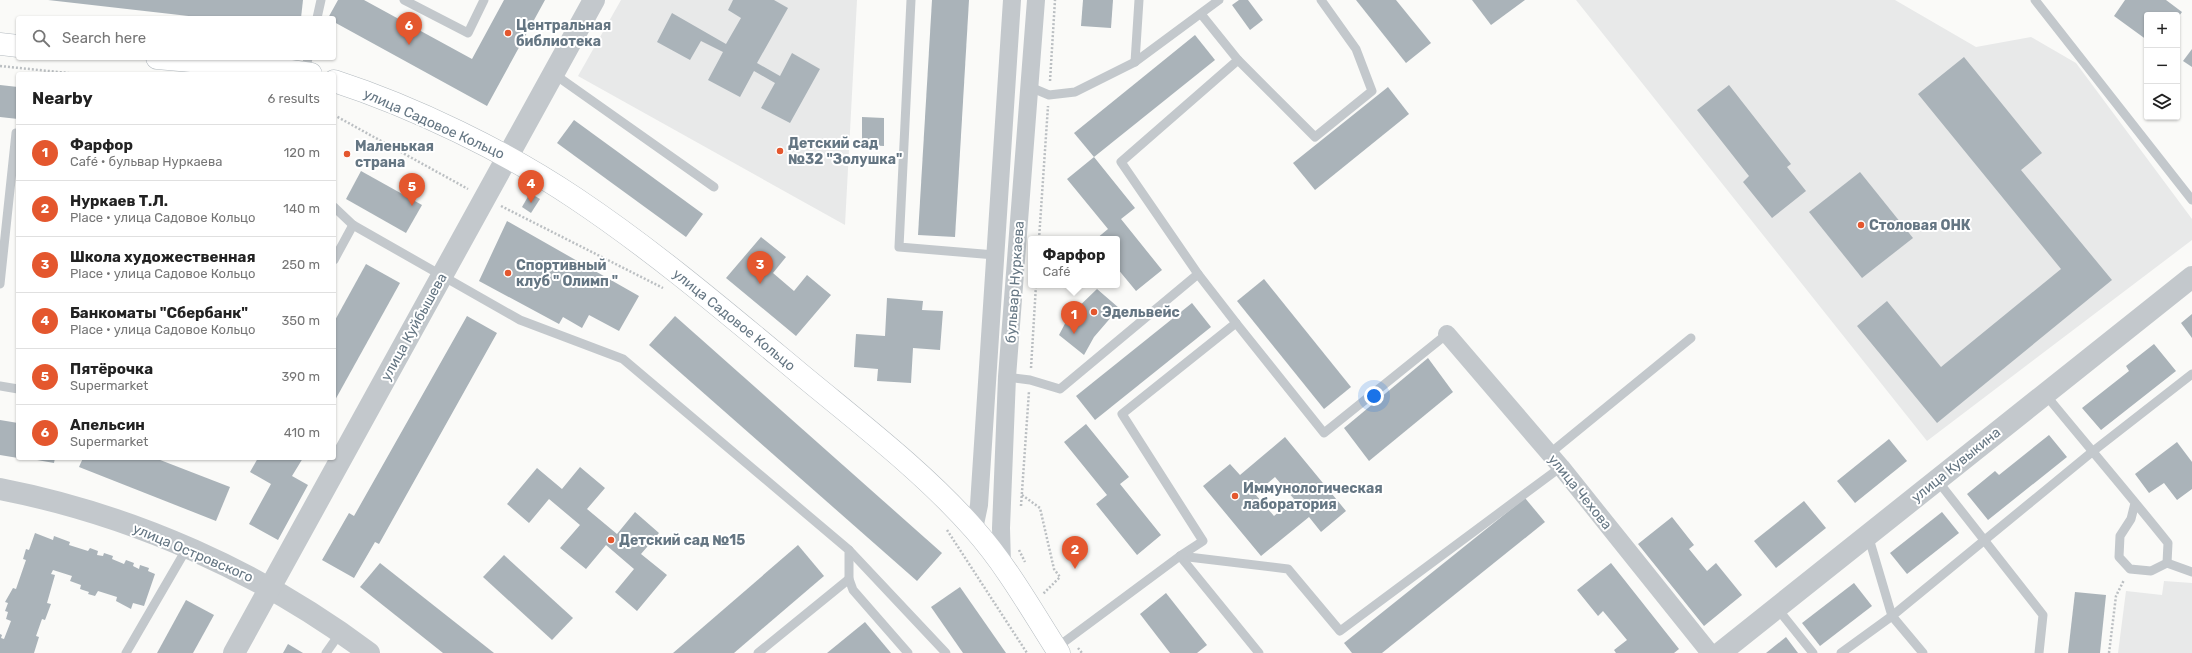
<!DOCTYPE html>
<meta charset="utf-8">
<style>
body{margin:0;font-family:Rubik,sans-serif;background:#f2f2f2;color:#222}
.controls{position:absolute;right:12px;top:12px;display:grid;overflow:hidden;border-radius:4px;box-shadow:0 1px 3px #0004}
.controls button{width:36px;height:36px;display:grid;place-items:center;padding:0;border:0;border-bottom:1px solid #e0e0e0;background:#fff;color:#222;font:20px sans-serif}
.you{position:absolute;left:1374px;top:396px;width:14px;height:14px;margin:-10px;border:3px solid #fff;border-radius:50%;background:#1a73e8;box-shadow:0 0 0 6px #1a73e833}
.badge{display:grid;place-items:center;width:26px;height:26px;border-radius:50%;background:#e4572e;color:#fff;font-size:13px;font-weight:700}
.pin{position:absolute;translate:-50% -33px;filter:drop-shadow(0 1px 2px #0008)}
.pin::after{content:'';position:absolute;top:21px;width:14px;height:12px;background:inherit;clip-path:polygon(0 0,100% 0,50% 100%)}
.popup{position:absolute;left:1028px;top:236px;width:92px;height:52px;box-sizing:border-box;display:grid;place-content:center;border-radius:4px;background:#fff;filter:drop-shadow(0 1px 3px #0005);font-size:13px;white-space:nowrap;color:#767676}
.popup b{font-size:15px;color:#222}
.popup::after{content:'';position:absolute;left:50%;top:100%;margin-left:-8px;border:8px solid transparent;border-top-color:#fff}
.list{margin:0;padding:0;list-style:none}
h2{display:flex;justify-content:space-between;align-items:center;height:52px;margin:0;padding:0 16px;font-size:17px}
h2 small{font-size:13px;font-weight:400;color:#767676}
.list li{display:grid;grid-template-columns:26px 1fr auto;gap:12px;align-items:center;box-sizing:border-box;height:56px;padding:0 16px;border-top:1px solid #e0e0e0}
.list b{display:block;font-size:15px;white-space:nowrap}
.list p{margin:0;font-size:13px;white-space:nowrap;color:#767676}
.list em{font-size:13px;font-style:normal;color:#767676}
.icon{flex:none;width:22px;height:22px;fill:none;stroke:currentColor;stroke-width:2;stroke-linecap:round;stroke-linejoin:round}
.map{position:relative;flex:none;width:2192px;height:653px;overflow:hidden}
.search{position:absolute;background:#fff;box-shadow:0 1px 3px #0004;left:16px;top:16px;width:320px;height:44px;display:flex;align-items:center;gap:10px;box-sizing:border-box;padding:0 14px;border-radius:4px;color:#767676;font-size:15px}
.panel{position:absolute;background:#fff;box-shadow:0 1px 3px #0004;left:16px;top:72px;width:320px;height:388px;border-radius:4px}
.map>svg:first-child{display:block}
.built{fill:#e8e9e9}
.building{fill:#aab3b9;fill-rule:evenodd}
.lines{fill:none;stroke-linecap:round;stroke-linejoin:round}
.secondary-casing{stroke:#b3babf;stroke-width:23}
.path{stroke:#bbbfc2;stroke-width:2.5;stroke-dasharray:2 2;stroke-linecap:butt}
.service{stroke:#c3c8cc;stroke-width:9}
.minor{stroke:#c3c8cc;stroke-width:18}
.tertiary{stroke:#c3c8cc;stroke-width:22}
.secondary{stroke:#fff;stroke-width:22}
.poi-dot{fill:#e4572e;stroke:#fff;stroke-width:1.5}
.labels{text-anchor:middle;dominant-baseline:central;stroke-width:4;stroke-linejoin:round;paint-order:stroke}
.poi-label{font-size:14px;font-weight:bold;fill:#657683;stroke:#fff;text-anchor:start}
.street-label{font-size:14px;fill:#657683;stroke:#fff}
</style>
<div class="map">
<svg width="2192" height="653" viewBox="0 0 2192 653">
<rect width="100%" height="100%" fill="#fafaf8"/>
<g class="built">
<path d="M621,0H857L845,225L578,76Z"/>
<path d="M1576,0H1895L1976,47L2031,37L2076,63L2192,219V240L1927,441Z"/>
<path d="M2164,581L2192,583V653H2118L2126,591L2162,595Z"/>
</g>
<g class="building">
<path d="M48,0H303L301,18H206Z"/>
<path d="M338,0H364L472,59L504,0H545L487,106L334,22V18H328Z"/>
<path d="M733,0H774L788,8L757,63L780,76L792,53L820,69L790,123L761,108L775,83L754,71L740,97L708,80L723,52L701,41L690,60L657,42L672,13L726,44L741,18L728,10Z"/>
<path d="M932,0H969L955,237L918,235Z"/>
<path d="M1083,0H1113L1111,28L1081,26Z"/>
<path d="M1239,0H1248L1263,20L1250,30L1232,5Z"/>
<path d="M1356,0H1396L1431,43L1406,63Z"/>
<path d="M1472,0H1525L1491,25Z"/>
<path d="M2125,0H2166L2182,12L2177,19V15H2147V40L2114,16Z"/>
<path d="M1195,35L1215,60L1094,157L1074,133Z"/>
<path d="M2192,49V67L2183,61Z"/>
<path d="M1964,57L2042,153L2021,170L2112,280L1937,423L1857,326L1887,301L1941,367L2061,269L1918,94Z"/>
<path d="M0,85L18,87V119L0,117Z"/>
<path d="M1729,85L1791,164L1787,167L1806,191L1772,218L1743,182L1749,176L1697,110Z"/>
<path d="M1388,87L1409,114L1315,190L1293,163Z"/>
<path d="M862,117L884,118V146L862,145Z"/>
<path d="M574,120L703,214L686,237L557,143Z"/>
<path d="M1094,157L1135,208L1121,219L1162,270L1136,291L1117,268V239H1096L1108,229L1067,179Z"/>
<path d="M361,171L422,205L406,233L346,199Z"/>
<path d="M1860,172L1913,238L1862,278L1809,212Z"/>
<path d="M530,193L540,199L531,213L522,207Z"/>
<path d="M507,221L639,296L619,331L589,315L582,328L563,317L559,324L479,281Z"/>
<path d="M761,237L786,257L773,273L794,291L807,275L831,295L796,336L726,278Z"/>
<path d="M366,264L400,283L334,402V322Z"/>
<path d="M1264,279L1351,387L1324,409L1237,301Z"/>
<path d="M1097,289L1119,308L1094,337L1084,355L1059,335L1069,316Z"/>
<path d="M887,298L923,301L922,310L943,311L940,350L913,348L911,383L877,381L878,369L854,367L856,334L885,336Z"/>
<path d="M1192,303L1211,327L1095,420L1076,396Z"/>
<path d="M2192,314V338L2181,323Z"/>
<path d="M467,316L497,333L379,544L375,542L354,578L322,560L349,513L354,516Z"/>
<path d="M675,316L942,553L917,581L649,345Z"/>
<path d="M2154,344L2176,371L2101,430L2082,408L2129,371L2126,366Z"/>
<path d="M1428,358L1453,392L1369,461L1344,428Z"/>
<path d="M0,420L18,423V458L0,455Z"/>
<path d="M1086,424L1129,477L1120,484L1161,535L1137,555L1096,504L1107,495L1064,442Z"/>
<path d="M2049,435L2067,457L1988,520L1967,494L1995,471L1999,475Z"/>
<path d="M1285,437L1346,511L1321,532L1309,517L1261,556L1203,486L1230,464L1240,475ZM1275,477L1294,499L1274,516L1255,494Z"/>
<path d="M1889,439L1907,461L1855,503L1837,481Z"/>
<path d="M2177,442L2192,462V489L2177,500L2164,483L2149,493L2135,474Z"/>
<path d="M26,458H55L54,463Z"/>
<path d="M83,458H155L230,487L216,521L79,467Z"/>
<path d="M258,458H303L292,476L308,485L278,540L249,524L271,484L250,472Z"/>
<path d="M580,467L605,488L587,509L617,534L635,512L659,533L641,554L667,575L637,611L615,592L634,569L606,545L586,569L560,548L580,525L549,499L529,523L507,504L537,468L562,489Z"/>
<path d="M1525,498L1545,522L1382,653H1352L1344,643Z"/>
<path d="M1804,501L1826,528L1776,568L1754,541Z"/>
<path d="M1942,512L1959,533L1907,574L1890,553Z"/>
<path d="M1672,517L1694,545L1689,549L1707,571L1716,563L1742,595L1704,626L1638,544Z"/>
<path d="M35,533L53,540L54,536L70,542L69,545L88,551L90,548L98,551L97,555L103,556L104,553L113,556L112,559L124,564L126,560L134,563L133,566L139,569L140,565L149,568L148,571L155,574L144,606L133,603L131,609L116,601L117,597L98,591L95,596L88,594L89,592L80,589L81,585L70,581L72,576L53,570L51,574L55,575L47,603L51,604L45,620L42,619L36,636L39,637L34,653H0V634L2,635L1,638L4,639L11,621L6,619L8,612L5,611L8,603L5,602L13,588L16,589L26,560L23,559L26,549L29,550Z"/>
<path d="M798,545L824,576L734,653H673Z"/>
<path d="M504,555L573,618L552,640L483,577Z"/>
<path d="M380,563L494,653H443L360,587Z"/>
<path d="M1611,563L1679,649L1674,653H1616L1614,650L1627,640L1603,611L1598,616L1577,590Z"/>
<path d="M1854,583L1872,606L1820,646L1802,623Z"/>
<path d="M960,587L1006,653H963L931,607Z"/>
<path d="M2075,592L2106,595L2100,653H2068Z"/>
<path d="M1166,593L1207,645L1197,653H1170L1140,614Z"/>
<path d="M186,600L214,615L193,653H157Z"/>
<path d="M865,622L891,653H827Z"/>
<path d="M1786,637L1798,653H1766Z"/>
<path d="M288,644L303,653H283Z"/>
</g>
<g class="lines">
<g class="secondary-casing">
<g id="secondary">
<path d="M0,44L18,46"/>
<path d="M157,58L270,68L311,74"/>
<path d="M334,81C414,107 505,151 575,198C653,250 726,312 798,372C857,421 923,471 974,529C1007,566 1032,611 1059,653"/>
</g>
</g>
<g class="path">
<path d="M0,66L78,74"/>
<path d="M1050,81L1055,0"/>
<path d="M334,115L468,189"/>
<path d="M501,206L663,288"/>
<path d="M1039,239L1048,106"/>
<path d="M1031,368L1036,285"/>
<path d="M1022,495L1040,508L1054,569L1060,577L1043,594"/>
<path d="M1021,506L1029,391"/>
<path d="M947,530L1027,653"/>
<path d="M1019,550L1025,562"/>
<path d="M1078,648L1082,653"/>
<path d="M2109,653L2116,596L2124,580"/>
</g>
<g class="service">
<path d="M404,0L468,33L484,0"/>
<path d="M911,0L899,247L995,255"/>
<path d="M2035,0L2192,200"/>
<path d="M317,18L321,0"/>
<path d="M1238,60L1315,137L1372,91L1356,49L1321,0"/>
<path d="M1135,62L1139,0"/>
<path d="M305,74L308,58"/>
<path d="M554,74L714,187"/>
<path d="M1030,87L1049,95L1075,92L1135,62L1219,0"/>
<path d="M334,207L353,225L520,320L623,359L849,550V579L853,590L908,653"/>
<path d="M334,260L353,225"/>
<path d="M0,284L16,133H18"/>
<path d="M1236,323L1324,433L1447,334"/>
<path d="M1007,377L1030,380L1060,389L1198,274L1121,162L1238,60L1201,14"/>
<path d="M0,386L18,389"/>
<path d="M2045,394C2086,444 2128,493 2168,543L2167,563L2151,571L2130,569L2119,557L2120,536L2131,519L2135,503"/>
<path d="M1549,454L1691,338"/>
<path d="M1937,480L2043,615L2039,653"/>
<path d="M1868,535L1892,616L1923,653"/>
<path d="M849,550L946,653"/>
<path d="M1180,556L1288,569L1340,631L1561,467"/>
<path d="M1180,556L1259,653"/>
<path d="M2167,563L2192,572"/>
<path d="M1777,608L1813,653"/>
<path d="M1056,648L1180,556L1203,541L1122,414L1236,323L1198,274"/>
<path d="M126,653L187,548"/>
<path d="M326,653L340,633"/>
<path d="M758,653L849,579"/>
<path d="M1841,653L1892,616L2092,452L2192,374"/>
</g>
<g class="minor">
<path d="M1447,334L1561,467L1710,653"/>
<path d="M974,529L979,505L1012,0"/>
<path d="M1002,564L1001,528L1007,377L1036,0"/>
</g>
<g class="tertiary">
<path d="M0,489C133,515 261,572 369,653"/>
<path d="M234,653L594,0"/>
<path d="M1720,653L2192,277"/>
</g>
<use href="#secondary" class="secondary"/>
</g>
<g class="poi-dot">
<circle cx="508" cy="33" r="4"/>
<circle cx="780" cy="151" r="4"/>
<circle cx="347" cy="154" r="4"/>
<circle cx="1861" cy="225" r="4"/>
<circle cx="508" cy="273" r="4"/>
<circle cx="1094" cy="312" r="4"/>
<circle cx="1235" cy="496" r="4"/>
<circle cx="611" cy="540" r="4"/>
</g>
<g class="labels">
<g class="poi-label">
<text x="516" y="25">Центральная<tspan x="516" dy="16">библиотека</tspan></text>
<text x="788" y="143">Детский сад<tspan x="788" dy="16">№32 "Золушка"</tspan></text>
<text x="355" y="146">Маленькая<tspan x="355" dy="16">страна</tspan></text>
<text x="1869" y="225">Столовая ОНК</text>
<text x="516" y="265">Спортивный<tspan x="516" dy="16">клуб " Олимп "</tspan></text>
<text x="1102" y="312">Эдельвейс</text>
<text x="1243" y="488">Иммунологическая<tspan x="1243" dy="16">лаборатория</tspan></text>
<text x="619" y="540">Детский сад №15</text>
</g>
<g class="street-label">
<text transform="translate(434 124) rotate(24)">улица Садовое Кольцо</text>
<text transform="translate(1015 282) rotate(-86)">бульвар Нуркаева</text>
<text transform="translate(734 320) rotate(39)">улица Садовое Кольцо</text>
<text transform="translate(414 327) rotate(-61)">улица Куйбышева</text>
<text transform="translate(1956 465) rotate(-39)">улица Кувыкина</text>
<text transform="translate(1580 492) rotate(51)">улица Чехова</text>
<text transform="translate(193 553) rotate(23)">улица Островского</text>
</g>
</g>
</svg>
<div class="controls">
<button>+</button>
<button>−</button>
<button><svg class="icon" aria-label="layers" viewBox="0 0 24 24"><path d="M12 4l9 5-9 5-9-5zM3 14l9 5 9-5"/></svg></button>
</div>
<div class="you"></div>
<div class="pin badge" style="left:1074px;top:334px">1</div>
<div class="popup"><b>Фарфор</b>Café</div>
<div class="pin badge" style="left:1075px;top:569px">2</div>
<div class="pin badge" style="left:760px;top:284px">3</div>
<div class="pin badge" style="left:531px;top:203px">4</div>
<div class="pin badge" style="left:412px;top:206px">5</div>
<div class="pin badge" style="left:409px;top:45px">6</div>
<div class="search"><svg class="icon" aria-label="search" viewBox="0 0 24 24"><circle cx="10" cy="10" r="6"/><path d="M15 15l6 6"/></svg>Search here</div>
<section class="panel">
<h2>Nearby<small>6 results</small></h2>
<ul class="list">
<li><span class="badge">1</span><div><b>Фарфор</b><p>Café · бульвар Нуркаева</p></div><em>120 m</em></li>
<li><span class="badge">2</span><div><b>Нуркаев Т.Л.</b><p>Place · улица Садовое Кольцо</p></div><em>140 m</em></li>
<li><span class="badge">3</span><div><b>Школа художественная</b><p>Place · улица Садовое Кольцо</p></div><em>250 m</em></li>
<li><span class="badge">4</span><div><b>Банкоматы &quot;Сбербанк&quot;</b><p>Place · улица Садовое Кольцо</p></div><em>350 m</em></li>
<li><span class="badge">5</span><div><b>Пятёрочка</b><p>Supermarket</p></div><em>390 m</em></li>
<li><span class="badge">6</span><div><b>Апельсин</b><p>Supermarket</p></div><em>410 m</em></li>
</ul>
</section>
</div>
